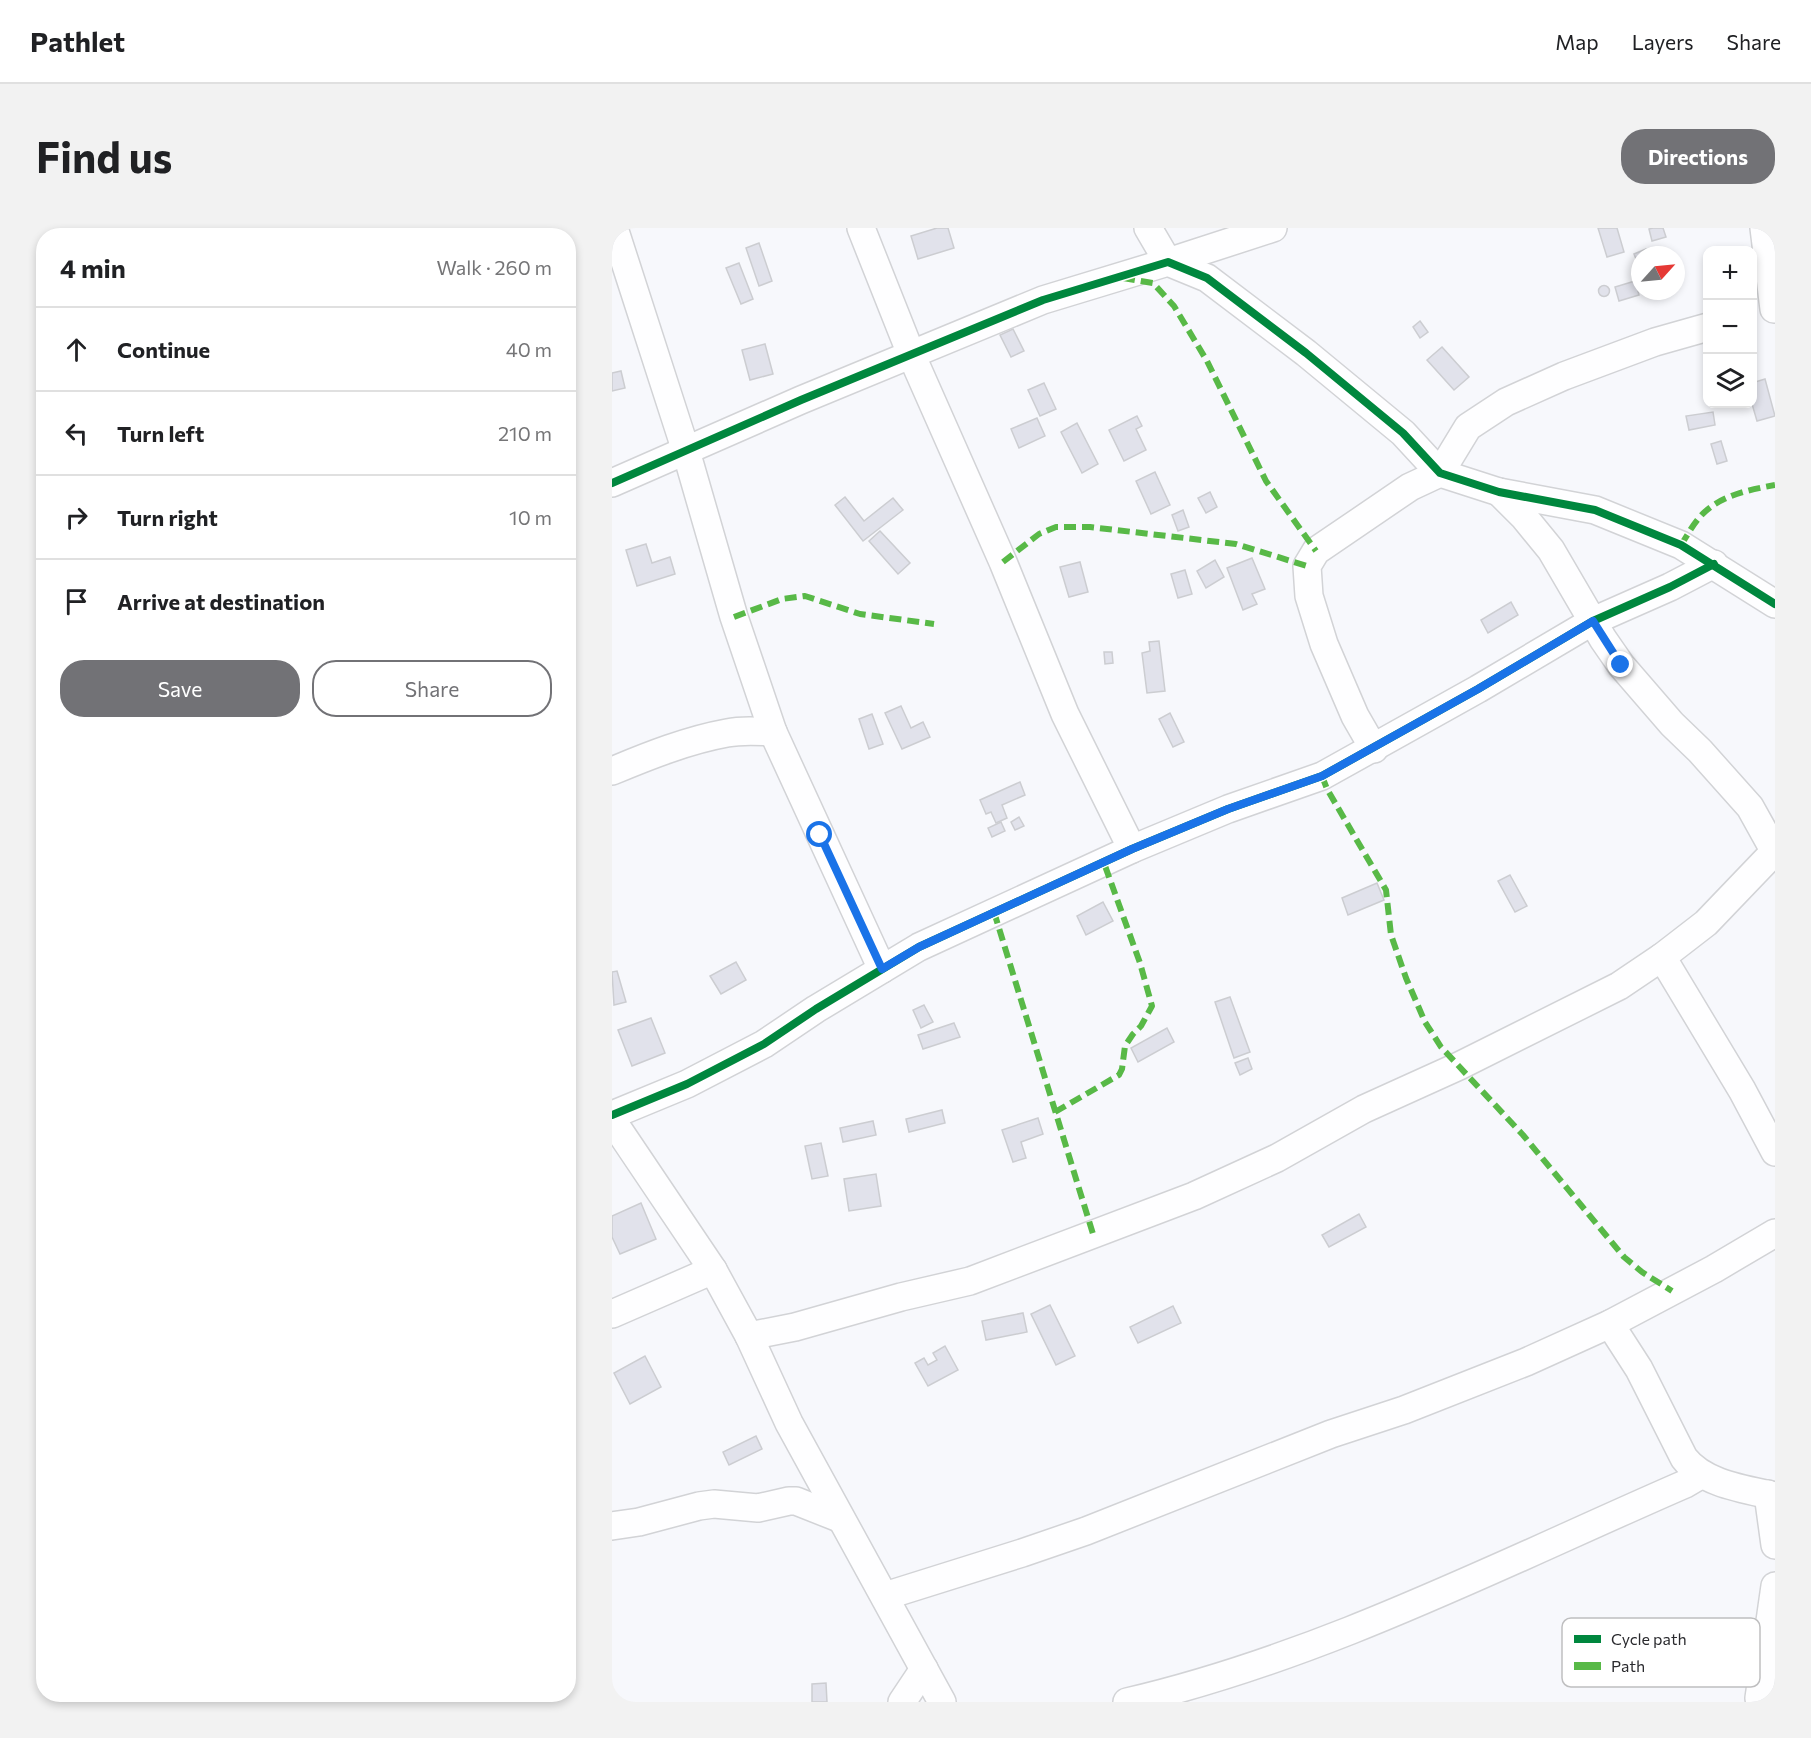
<!DOCTYPE html>
<meta charset="utf-8">
<style>
body{margin:0;font-family:Commissioner,sans-serif;background:#f2f2f2;color:#202124}
.controls{position:absolute;right:18px;top:18px;display:grid;overflow:hidden;border-radius:12px;box-shadow:0 3px 9px #0003}
.controls button{width:54px;height:54px;display:grid;place-items:center;padding:0;border:0;border-bottom:2px solid #e0e0e0;background:#fff;color:#202124;font:30px sans-serif}
.compass{position:absolute;left:1019px;top:18px;width:54px;height:54px;border-radius:50%;background:#fff;box-shadow:0 3px 9px #0003;rotate:63deg}
.stop{position:absolute;width:18px;height:18px;margin:-14px;border:4px solid #1a73e8;border-radius:50%;background:#fff}
.stop.end{background:#1a73e8;border-color:#fff;box-shadow:0 2px 6px #0008}
.list{margin:0;padding:0;list-style:none}
h2{display:flex;justify-content:space-between;align-items:center;height:78px;margin:0;padding:0 24px;font-size:26px}
h2 small{font-size:20px;font-weight:400;color:#757577}
.list li{display:grid;grid-template-columns:39px 1fr auto;gap:18px;align-items:center;box-sizing:border-box;height:84px;padding:0 24px;border-top:2px solid #e0e0e0}
.list b{display:block;font-size:22px;white-space:nowrap}
.list em{font-size:20px;font-style:normal;color:#757577}
.actions{display:flex;gap:12px;padding:18px 24px}
.actions a{flex:1;padding:14px 0;border:2px solid #727276;border-radius:24px;text-align:center;font-size:21px;color:#727276}
.actions .main{background:#727276;color:#fff}
.icon{flex:none;width:33px;height:33px;fill:none;stroke:currentColor;stroke-width:2;stroke-linecap:round;stroke-linejoin:round}
.map{position:relative;flex:none;width:1163px;height:1474px;overflow:hidden;border-radius:24px}
header{display:flex;align-items:center;gap:36px;box-sizing:border-box;height:84px;padding:0 30px;background:#fff;border-bottom:2px solid #e0e0e0}
header strong{font-size:28px}
nav{display:flex;gap:33px;margin-inline-start:auto;font-size:21px}
.intro{display:flex;align-items:center;justify-content:space-between;box-sizing:border-box;height:144px;padding:0 36px}
h1{margin:0;font-size:42px}
.button{padding:15px 27px;border-radius:24px;background:#727276;color:#fff;font-size:21px;font-weight:700}
main{display:flex;gap:36px;padding:0 36px}
aside{flex:1;background:#fff;border-radius:24px;box-shadow:0 3px 9px #0003}
.map>svg:first-child{display:block}
.building{fill:#e1e2eb;stroke:#cccdd1;stroke-width:1.5}
.lines{fill:none;stroke-linecap:round;stroke-linejoin:round}
.minor-casing{stroke:#d2d3d6;stroke-width:30}
.minor{stroke:#fefeff;stroke-width:27}
.quiet{stroke:#58b947;stroke-width:6;stroke-dasharray:12 6;stroke-linecap:butt}
.cycleway-casing{stroke:#fff;stroke-width:11}
.cycleway{stroke:#00873e;stroke-width:8}
.route{stroke:#1a73e8;stroke-width:8}
.key{fill:#fff;stroke:#bfbfc0;stroke-width:1.5}
.key-label{font-size:16px;fill:#2a2a2e}
</style>
<header>
<strong>Pathlet</strong>
<nav><a>Map</a><a>Layers</a><a>Share</a></nav>
</header>
<div class="intro"><h1>Find us</h1><a class="button">Directions</a></div>
<main>
<aside>
<h2>4 min<small>Walk · 260 m</small></h2>
<ul class="list">
<li><svg class="icon" aria-label="ahead" viewBox="0 0 24 24"><path d="M12 20V5M6 11l6-6 6 6"/></svg><div><b>Continue</b></div><em>40 m</em></li>
<li><svg class="icon" aria-label="left" viewBox="0 0 24 24"><path d="M17 20v-9H6M10 6l-5 5 5 5"/></svg><div><b>Turn left</b></div><em>210 m</em></li>
<li><svg class="icon" aria-label="right" viewBox="0 0 24 24"><path d="M7 20v-9h11M14 6l5 5-5 5"/></svg><div><b>Turn right</b></div><em>10 m</em></li>
<li><svg class="icon" aria-label="arrive" viewBox="0 0 24 24"><path d="M6 21V4h12l-3 4 3 4H6"/></svg><div><b>Arrive at destination</b></div></li>
</ul>
<div class="actions"><a class="main">Save</a><a>Share</a></div>
</aside>
<div class="map">
<svg width="1163" height="1474" viewBox="0 0 1163 1474">
<rect width="100%" height="100%" fill="#f7f8fc"/>
<g class="building">
<path d="M325,0H336L342,20L306,31L299,8Z"/>
<path d="M986,0H1005L1012,24L995,29Z"/>
<path d="M1041,0H1051L1054,9L1040,13L1037,1Z"/>
<path d="M147,15L160,53L147,58L134,20Z"/>
<path d="M1034,21L1037,27H1028V41L1022,26Z"/>
<path d="M127,35L141,71L129,76L114,40Z"/>
<path d="M1023,53L1027,67L1007,73L1003,59Z"/>
<circle cx="992" cy="63" r="5.5"/>
<path d="M808,93L816,104L808,110L801,99Z"/>
<path d="M401,101L412,123L399,129L388,107Z"/>
<path d="M153,116L161,146L138,152L130,122Z"/>
<path d="M830,119L857,149L842,162L815,132Z"/>
<path d="M9,143L13,160L0,163V145Z"/>
<path d="M1153,151L1163,188L1145,193L1140,176V155Z"/>
<path d="M432,155L444,181L428,188L416,162Z"/>
<path d="M1101,184L1103,197L1077,202L1074,188Z"/>
<path d="M525,188L530,198L524,201L534,222L512,233L497,202Z"/>
<path d="M425,190L433,208L407,220L399,201Z"/>
<path d="M465,195L486,236L470,245L449,204Z"/>
<path d="M1109,213L1115,233L1105,236L1099,216Z"/>
<path d="M543,244L558,277L539,286L524,253Z"/>
<path d="M598,264L605,279L594,285L586,270Z"/>
<path d="M233,269L252,293L281,270L291,282L251,313L223,277Z"/>
<path d="M571,282L577,299L566,303L560,287Z"/>
<path d="M268,303L298,335L286,346L257,313Z"/>
<path d="M34,316L40,335L58,329L63,346L25,358L14,322Z"/>
<path d="M640,330L653,361L640,366L645,376L631,382L615,340Z"/>
<path d="M603,332L612,349L594,360L585,343Z"/>
<path d="M468,334L476,364L457,369L448,339Z"/>
<path d="M573,342L580,366L566,370L559,346Z"/>
<path d="M899,374L906,387L876,405L869,392Z"/>
<path d="M547,413L553,463L535,465L530,425L538,423L537,414Z"/>
<path d="M492,424H500L501,435L493,436Z"/>
<path d="M289,478L299,500L311,494L318,509L290,521L273,485Z"/>
<path d="M558,485L572,514L561,519L547,491Z"/>
<path d="M260,486L271,516L257,521L247,491Z"/>
<path d="M408,554L413,567L390,577L395,590L384,595L379,584L374,586L368,572Z"/>
<path d="M407,589L412,598L403,602L399,594Z"/>
<path d="M389,594L393,603L380,609L376,600Z"/>
<path d="M898,647L915,678L903,684L886,653Z"/>
<path d="M765,655L772,672L736,687L730,670Z"/>
<path d="M491,674L501,693L474,707L465,688Z"/>
<path d="M124,734L134,752L109,766L98,748Z"/>
<path d="M5,743L14,774L2,777L0,744Z"/>
<path d="M618,769L638,824L622,830L603,774Z"/>
<path d="M312,777L321,794L309,800L301,782Z"/>
<path d="M39,790L53,825L20,838L6,802Z"/>
<path d="M342,795L348,809L311,821L306,807Z"/>
<path d="M555,800L562,814L526,834L519,820Z"/>
<path d="M636,830L640,841L628,847L623,835Z"/>
<path d="M330,882L333,895L297,904L294,891Z"/>
<path d="M426,890L431,906L409,914L414,930L401,934L390,902Z"/>
<path d="M261,893L264,907L231,914L228,900Z"/>
<path d="M209,915L216,948L200,951L193,918Z"/>
<path d="M264,946L269,978L237,983L232,951Z"/>
<path d="M29,975L44,1011L8,1026L0,1009V988Z"/>
<path d="M747,986L754,999L717,1019L710,1007Z"/>
<path d="M438,1077L463,1128L444,1137L419,1086Z"/>
<path d="M561,1078L569,1095L526,1115L518,1099Z"/>
<path d="M411,1085L415,1104L374,1112L370,1093Z"/>
<path d="M333,1118L346,1142L316,1158L303,1135L312,1130L316,1137L325,1132L321,1125Z"/>
<path d="M33,1128L49,1159L18,1176L2,1145Z"/>
<path d="M144,1208L150,1221L117,1237L111,1224Z"/>
<path d="M214,1455L215,1474H200V1456Z"/>
</g>
<g class="lines">
<g class="minor-casing">
<g id="minor">
<path d="M2,0L74,223L122,389L161,504L270,741"/>
<path d="M249,0L299,126L391,334L453,486L520,621"/>
<path d="M536,0L556,34L661,0"/>
<path d="M1152,0L1162,81"/>
<path d="M0,255L189,172L431,72L556,34L595,50L694,125L791,205L828,245L887,264L983,282L1069,317L1163,376"/>
<path d="M887,264L912,289L939,322L991,411L1009,437L1060,496L1088,523L1138,579L1163,624"/>
<path d="M762,521L743,488L712,416L697,368L695,338L704,323L798,259L828,245L856,199L894,174L952,148L1043,114L1096,99"/>
<path d="M0,543C36,528 76,512 115,505C130,502 145,503 161,504"/>
<path d="M1050,729L1130,862L1163,924"/>
<path d="M0,887L75,856L152,816L204,781L307,719L520,621L616,581L710,548L866,461L981,393L1058,359L1102,336"/>
<path d="M0,892L101,1042L137,1108L177,1195L330,1474"/>
<path d="M0,1086L101,1042"/>
<path d="M998,1096L1027,1141L1072,1230C1092,1256 1132,1261 1163,1268"/>
<path d="M137,1108L183,1099L289,1069L358,1053L582,968L665,930L752,881L847,838L1007,758L1050,729L1094,695L1163,623"/>
<path d="M1156,1266L1163,1317"/>
<path d="M0,1298L27,1294L87,1278L102,1276L146,1280L177,1273H184L227,1290"/>
<path d="M273,1368L410,1325L474,1303L719,1206L792,1182L914,1134L998,1096L1102,1041L1163,1005"/>
<path d="M1147,1470L1163,1358"/>
<path d="M290,1474L312,1441"/>
<path d="M515,1474C709,1429 891,1335 1073,1256L1090,1246"/>
</g>
</g>
<use href="#minor" class="minor"/>
<g class="quiet">
<path d="M511,50L541,55L562,78L595,133L654,253L704,323"/>
<path d="M1069,317C1075,308 1080,298 1087,290C1105,268 1136,262 1163,257"/>
<path d="M391,334L427,306L444,299H478L624,316L695,338"/>
<path d="M122,389L170,371L193,368L248,386L322,396"/>
<path d="M710,548L715,561L774,662L779,707L794,750L813,794L829,819L911,907L1012,1029L1030,1044L1060,1063"/>
<path d="M382,684L481,1006"/>
<path d="M443,884L507,847L510,841L513,818L521,806L529,798L540,778L528,735L492,635"/>
</g>
<g class="cycleway-casing">
<g id="cycleway">
<path d="M0,255L189,172L431,72L556,34L595,50L694,125L791,205L828,245L887,264L983,282L1069,317L1163,376"/>
<path d="M0,887L75,856L152,816L204,781L307,719L520,621L616,581L710,548L866,461L981,393L1058,359L1102,336"/>
</g>
</g>
<use href="#cycleway" class="cycleway"/>
</g>
<g class="lines">
<path class="route" d="M208,607L270,741L307,719L520,621L616,581L710,548L866,461L981,393L1009,437"/>
</g>
<rect x="950" y="1390" width="198" height="69" rx="9" class="key"/>
<rect x="962" y="1407" width="27" height="8" fill="#00873e"/>
<rect x="962" y="1434" width="27" height="8" fill="#58b947"/>
<g class="key-label">
<text x="999" y="1417">Cycle path</text>
<text x="999" y="1444">Path</text>
</g>
</svg>
<div class="controls">
<button>+</button>
<button>−</button>
<button><svg class="icon" aria-label="layers" viewBox="0 0 24 24"><path d="M12 4l9 5-9 5-9-5zM3 14l9 5 9-5"/></svg></button>
</div>
<svg class="compass" viewBox="-18 -18 36 36"><path d="M0-13l5 13h-10z" fill="#e53935"/><path d="M0 13l5-13h-10z" fill="#757577"/></svg>
<div class="stop" style="left:208px;top:607px"></div>
<div class="stop end" style="left:1009px;top:437px"></div>
</div>
</main>
